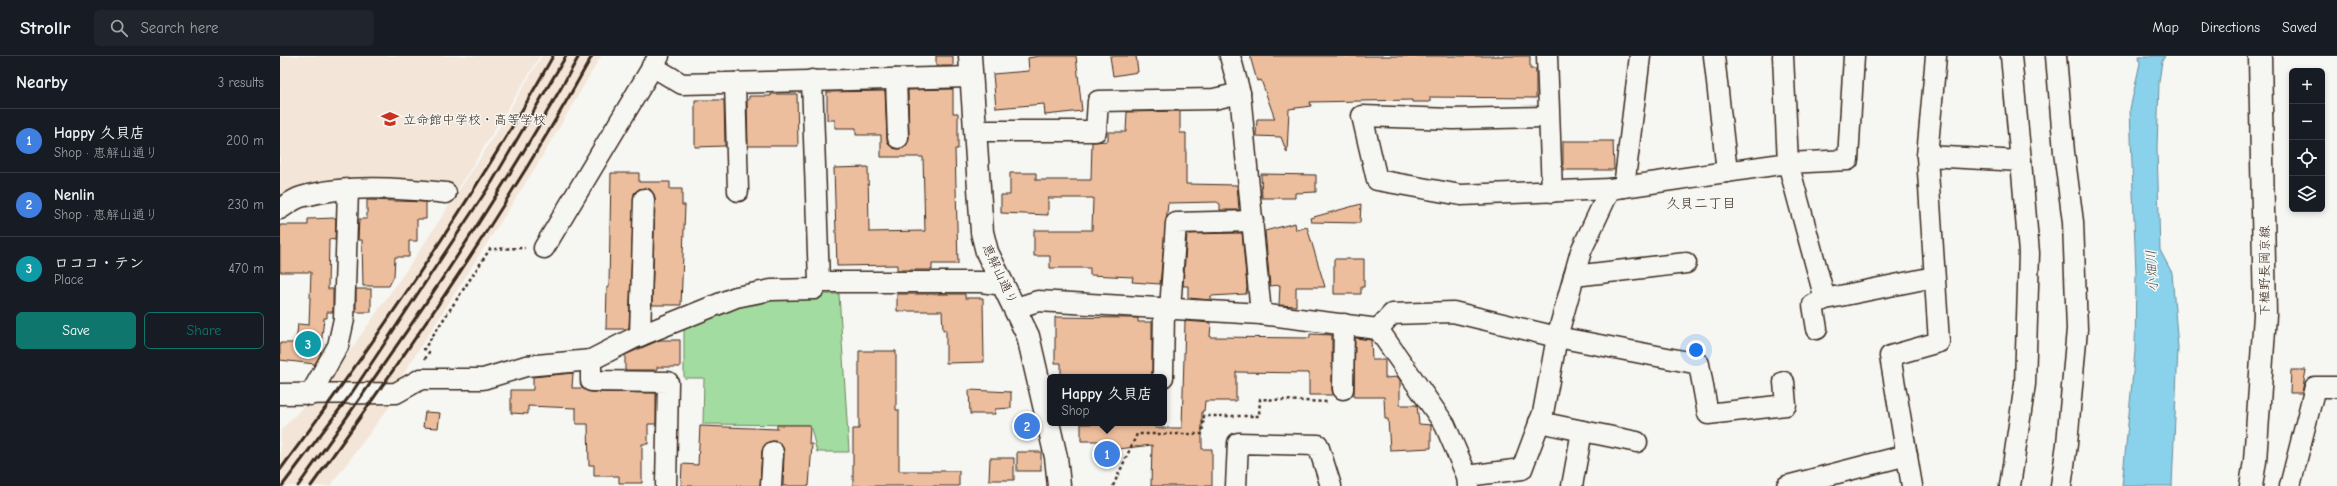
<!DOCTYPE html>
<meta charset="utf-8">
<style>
body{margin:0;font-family:"Comic Neue","Klee One",sans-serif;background:#20242c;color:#f1f3f6}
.controls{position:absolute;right:12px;top:12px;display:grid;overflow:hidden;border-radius:6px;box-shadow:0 2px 6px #0003}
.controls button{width:36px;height:36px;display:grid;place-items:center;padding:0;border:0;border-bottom:1px solid #363941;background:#171b24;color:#f1f3f6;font:20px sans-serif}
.you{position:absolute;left:1416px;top:294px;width:14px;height:14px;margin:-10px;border:3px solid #fff;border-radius:50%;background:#1a73e8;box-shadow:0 0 0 6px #1a73e833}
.badge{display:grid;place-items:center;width:26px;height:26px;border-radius:50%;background:#0f766e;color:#fff;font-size:13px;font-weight:700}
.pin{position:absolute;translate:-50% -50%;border:2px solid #fff;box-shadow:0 1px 4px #0006}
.popup{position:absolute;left:767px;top:318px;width:120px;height:52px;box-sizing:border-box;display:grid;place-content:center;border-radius:6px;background:#171b24;filter:drop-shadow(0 1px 3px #0005);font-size:13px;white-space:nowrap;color:#9ea1a6}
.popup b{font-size:15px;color:#f1f3f6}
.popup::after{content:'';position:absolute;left:50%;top:100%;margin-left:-8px;border:8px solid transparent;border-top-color:#171b24}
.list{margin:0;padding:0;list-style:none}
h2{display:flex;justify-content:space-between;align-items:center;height:52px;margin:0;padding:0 16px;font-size:17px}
h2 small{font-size:13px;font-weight:400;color:#9ea1a6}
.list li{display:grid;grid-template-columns:26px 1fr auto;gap:12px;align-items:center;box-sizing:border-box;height:64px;padding:0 16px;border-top:1px solid #363941}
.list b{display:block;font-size:15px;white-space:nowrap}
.list p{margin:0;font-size:13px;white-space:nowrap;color:#9ea1a6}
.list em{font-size:13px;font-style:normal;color:#9ea1a6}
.actions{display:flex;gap:8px;padding:12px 16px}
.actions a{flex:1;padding:9px 0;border:1px solid #0f766e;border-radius:6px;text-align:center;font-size:14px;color:#0f766e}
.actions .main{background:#0f766e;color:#fff}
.icon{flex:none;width:22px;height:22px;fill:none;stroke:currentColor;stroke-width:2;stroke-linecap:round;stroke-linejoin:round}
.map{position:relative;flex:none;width:2057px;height:430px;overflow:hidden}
header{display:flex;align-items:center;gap:24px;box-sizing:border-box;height:56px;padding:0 20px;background:#171b24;border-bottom:1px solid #363941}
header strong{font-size:19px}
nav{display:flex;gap:22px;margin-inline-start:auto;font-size:14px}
.search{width:280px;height:36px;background:#20242c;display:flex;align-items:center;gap:10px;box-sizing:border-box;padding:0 14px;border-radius:6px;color:#9ea1a6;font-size:15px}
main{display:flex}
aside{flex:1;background:#171b24}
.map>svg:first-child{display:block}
.built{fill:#f3e5d8}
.green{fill:#a3dca0;stroke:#6f835f}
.water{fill:#8ad1eb;stroke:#6a8e99}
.building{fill:#edbe9d;stroke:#3b2a1e}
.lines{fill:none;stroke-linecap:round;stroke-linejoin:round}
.street-casing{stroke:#3b2a1e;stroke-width:23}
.secondary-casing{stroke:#3b2a1e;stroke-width:25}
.path{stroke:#3b2a1e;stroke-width:2.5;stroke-dasharray:3 3;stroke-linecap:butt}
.street{stroke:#f6f6f2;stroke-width:20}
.secondary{stroke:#f6f6f2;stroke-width:22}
.rail{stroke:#3b2a1e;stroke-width:3}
.labels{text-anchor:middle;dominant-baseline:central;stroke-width:3;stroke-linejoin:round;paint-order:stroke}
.poi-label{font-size:13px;fill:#3b2a1e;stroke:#f6f6f2;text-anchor:start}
.street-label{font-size:13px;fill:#3b2a1e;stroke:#f6f6f2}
.neighbourhood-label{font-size:14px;fill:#3b2a1e;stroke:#f6f6f2}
.water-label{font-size:14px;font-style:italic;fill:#4f5451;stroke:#f6f6f2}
</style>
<header>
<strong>Strollr</strong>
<div class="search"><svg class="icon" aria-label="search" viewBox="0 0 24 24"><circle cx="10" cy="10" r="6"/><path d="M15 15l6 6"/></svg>Search here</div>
<nav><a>Map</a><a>Directions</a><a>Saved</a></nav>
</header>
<main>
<aside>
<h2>Nearby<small>3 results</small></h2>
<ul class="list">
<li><span class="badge" style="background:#3f7fe0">1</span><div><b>Happy 久貝店</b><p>Shop · 恵解山通り</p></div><em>200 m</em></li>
<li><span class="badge" style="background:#3f7fe0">2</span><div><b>Nenlin</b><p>Shop · 恵解山通り</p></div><em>230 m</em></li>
<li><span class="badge" style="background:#0f9aa8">3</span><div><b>ロココ・テン</b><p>Place</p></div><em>470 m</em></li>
</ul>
<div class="actions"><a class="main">Save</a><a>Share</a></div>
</aside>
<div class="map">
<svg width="2057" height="430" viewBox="0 0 2057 430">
<rect width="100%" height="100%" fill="#f6f6f2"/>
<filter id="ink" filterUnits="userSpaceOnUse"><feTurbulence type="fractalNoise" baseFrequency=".025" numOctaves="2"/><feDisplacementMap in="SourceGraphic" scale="8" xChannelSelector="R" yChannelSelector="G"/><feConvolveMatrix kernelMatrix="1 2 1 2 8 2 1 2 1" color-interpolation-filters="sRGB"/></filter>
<g filter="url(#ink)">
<g class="built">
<path d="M0,0H260L178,133L122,126L0,145Z"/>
<path d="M262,0H321L260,104L115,331L112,347L50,430H0L1,374L51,322L134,203L203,98Z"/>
</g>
<path class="green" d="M559,238L569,396H537L530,369L423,368L424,322H404V266L494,239Z"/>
<path class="water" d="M1859,0H1885L1882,5L1879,26L1877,93L1880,194L1892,217L1898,292L1892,430H1842L1855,295L1856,218L1850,53L1860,7Z"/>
<g class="building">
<rect x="656" y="0" width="17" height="10"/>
<path d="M759,0H796L802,55L765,59L764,48L716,52L713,18L749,15L748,2Z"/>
<path d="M830,0H856L858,16L833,20Z"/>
<path d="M970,0H1250V13H1256V42L1150,41V46H1132V44L1030,46L1031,50L1009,53L1007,97L1001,81L976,80L977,63H995L981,24L977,25Z"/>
<path d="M673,33V57H678V93H675L678,208H652V214H617V209L557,210L554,112L588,111L589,176L645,175L643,101H601V79H576V72H555V64H547V36L605,35L607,83L608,88L618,93L624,92L629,82L628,34Z"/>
<path d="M491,38H517L518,90H468L467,44H469V40H491Z"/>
<path d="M415,44H444L445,90L415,91Z"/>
<path d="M900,55V77H906V128L957,129L959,154H940V148L937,146L888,147L880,228L852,226L853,221L810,219V212H770V200H754V174H812L813,142H768V159L721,157V139H730V117H756V124H811L812,86L828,85V76H846L847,56Z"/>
<path d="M1283,85H1333L1334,114H1283Z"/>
<path d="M331,117H359V126H390V133H402V149H405L401,249H372L375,143L370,133L365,132L359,133L354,137L349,272L347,273H326L327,231H329Z"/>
<path d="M981,118L1036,119V136L1015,137V142H982Z"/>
<path d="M87,144L146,146V163H137V185H129V201H115L114,220L109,230H83L82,184H78L79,163H87Z"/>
<path d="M1081,148L1080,167L1031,166L1030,162Z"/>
<path d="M56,162L55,184L49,183L48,233H53V256H47V262H44L40,299L35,308L0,304V287H16L18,268L29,269L31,216H0V169H28V163Z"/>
<path d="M1015,167L1016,174L1027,171L1045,231H1016V250L999,249L1000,229L990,230L985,175Z"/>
<path d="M962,177L967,231L966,238L931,240V244L908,242V230H903L907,178Z"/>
<path d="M1054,203H1084V231H1081V238H1054Z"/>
<rect x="76" y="233" width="15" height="23"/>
<path d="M617,238H685V242H703L704,306L666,307V274H663L662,255H617Z"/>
<path d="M775,261L849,262H858V266H872V321H781V307H775Z"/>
<path d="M905,265L931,267L930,281L1030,282V278L1052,279V333L1053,339H1029V317L956,316V345H925L924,355H922V393H932V430H871L872,389L830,394L829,385H801V368L875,367V372H902Z"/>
<path d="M1075,282L1091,284L1092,304H1105V322L1118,321L1120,324V349H1137L1139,368L1151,369V392L1110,394L1108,363H1105L1104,341H1074Z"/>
<path d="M380,284H400V311H377V314H345V299Z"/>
<path d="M579,295H616V354H619V415H679V430H573V373H579Z"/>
<path d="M2011,314H2026L2022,337H2010Z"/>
<path d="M293,317L292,332H302L311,336L376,337V368H368V388H362V427H339V420H314V409H309L308,368H296V352L248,350V358L231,357V334H253V321Z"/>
<path d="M689,334L731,336V352L715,353V358H690Z"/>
<path d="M145,356L160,357L158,372L143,371Z"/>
<path d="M497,369H530L529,388H532L529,430H503L504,396L500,387L493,385L488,386L482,395L480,430H401L402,408L418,409L420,370L497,373Z"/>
<rect x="737" y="396" width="24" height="19"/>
<path d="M710,402H734V424H709Z"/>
</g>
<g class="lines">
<g class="street-casing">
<g id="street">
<path d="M950,0L960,37L981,258"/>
<path d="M1267,0L1272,136"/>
<path d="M1434,0L1447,116"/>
<path d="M1731,0L1741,105"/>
<path d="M1776,0L1784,96L1793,166L1797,273L1787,388L1781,430"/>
<path d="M372,10L402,28L692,21"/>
<path d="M616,23L618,82"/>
<path d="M532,24L539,226"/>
<path d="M455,27L458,135"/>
<path d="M1268,61L1173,63L1082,60L1097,124L1181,139L1330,133"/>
<path d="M696,75H816L818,45L934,43L960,37"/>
<path d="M1647,100L1656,0"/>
<path d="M1344,131L1360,0"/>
<path d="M0,153C6,149 14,143 21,141C66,128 120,132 166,137"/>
<path d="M264,192L379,0"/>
<path d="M1294,220L1406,207"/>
<path d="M1545,243L1508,107L1568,104L1574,0"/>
<path d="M736,252L758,245L981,258L1098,273"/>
<path d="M890,254L896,167L973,165"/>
<path d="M1098,273L1112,258L1173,256L1277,281L1301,195L1330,133L1508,107L1503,0"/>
<path d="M1098,273L1165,369L1187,420L1188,430"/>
<path d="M1537,273L1533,249L1545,243L1654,221"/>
<path d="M360,280L364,143"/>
<path d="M311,304V325L388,326L386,430"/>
<path d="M883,321L884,253"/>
<path d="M1063,333L1064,268"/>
<path d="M0,338L116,337L141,323H203L246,310L311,304L352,283L456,241L491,234L534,233L539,226H701L724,229"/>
<path d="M30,339L58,290L64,263L68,134"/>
<path d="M1259,366L1357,386"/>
<path d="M1187,420L1242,413L1263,357L1277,281L1419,308L1428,358L1506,349L1504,326"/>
<path d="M491,430L493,396"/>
<path d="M956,430L958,387L1038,389L1051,430"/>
<path d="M1292,430L1302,375"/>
<path d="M1507,430L1627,399"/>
<path d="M1632,430L1610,300L1659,286L1647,100L1741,105L1749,197L1745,328L1730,430"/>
<path d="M2010,430L2035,331H2057"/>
</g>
</g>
<g class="secondary-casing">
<g id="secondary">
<path d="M690,0L702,176L707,196L748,280L776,401L779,430"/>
<path d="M1971,430L1975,405L1985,259L1980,0"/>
</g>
</g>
<g class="path">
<path d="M145,303L149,296L144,293L210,193L245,192"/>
<path d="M833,430L857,378H922L924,360H979L980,343L1047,346"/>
</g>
<use href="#street" class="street"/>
<use href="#secondary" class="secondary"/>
<g class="rail">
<path d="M0,414C98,282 193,144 273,0"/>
<path d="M2,430L71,338L212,126L286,0"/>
<path d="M18,430C117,291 216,150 299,0"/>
<path d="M31,430C131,291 229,150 312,0"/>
</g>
</g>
</g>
<defs>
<g id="school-bare" transform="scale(1.38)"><path d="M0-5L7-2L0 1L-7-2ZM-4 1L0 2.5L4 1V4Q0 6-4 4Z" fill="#c8321e" stroke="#f6f6f2" stroke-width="2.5" paint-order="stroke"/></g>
</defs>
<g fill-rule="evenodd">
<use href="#school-bare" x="110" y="63"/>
</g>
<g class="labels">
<g class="poi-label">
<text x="123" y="63">立命館中学校・高等学校</text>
</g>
<g class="street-label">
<text transform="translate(1984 215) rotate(-90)">下植野長岡京線</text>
<text transform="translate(720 218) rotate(65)">恵解山通り</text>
</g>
<g class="neighbourhood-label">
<text x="1421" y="147">久貝二丁目</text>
</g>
<g class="water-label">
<text transform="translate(1872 215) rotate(-93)">小畑川</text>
</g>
</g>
</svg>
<div class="controls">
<button>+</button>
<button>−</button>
<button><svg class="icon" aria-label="locate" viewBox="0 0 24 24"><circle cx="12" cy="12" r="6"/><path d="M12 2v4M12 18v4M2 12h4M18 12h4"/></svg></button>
<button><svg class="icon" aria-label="layers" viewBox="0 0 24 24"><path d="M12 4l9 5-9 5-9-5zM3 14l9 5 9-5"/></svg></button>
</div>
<div class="you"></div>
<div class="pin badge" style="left:827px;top:398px;background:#3f7fe0">1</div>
<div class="popup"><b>Happy 久貝店</b>Shop</div>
<div class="pin badge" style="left:747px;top:370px;background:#3f7fe0">2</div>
<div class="pin badge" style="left:28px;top:288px;background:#0f9aa8">3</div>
</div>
</main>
